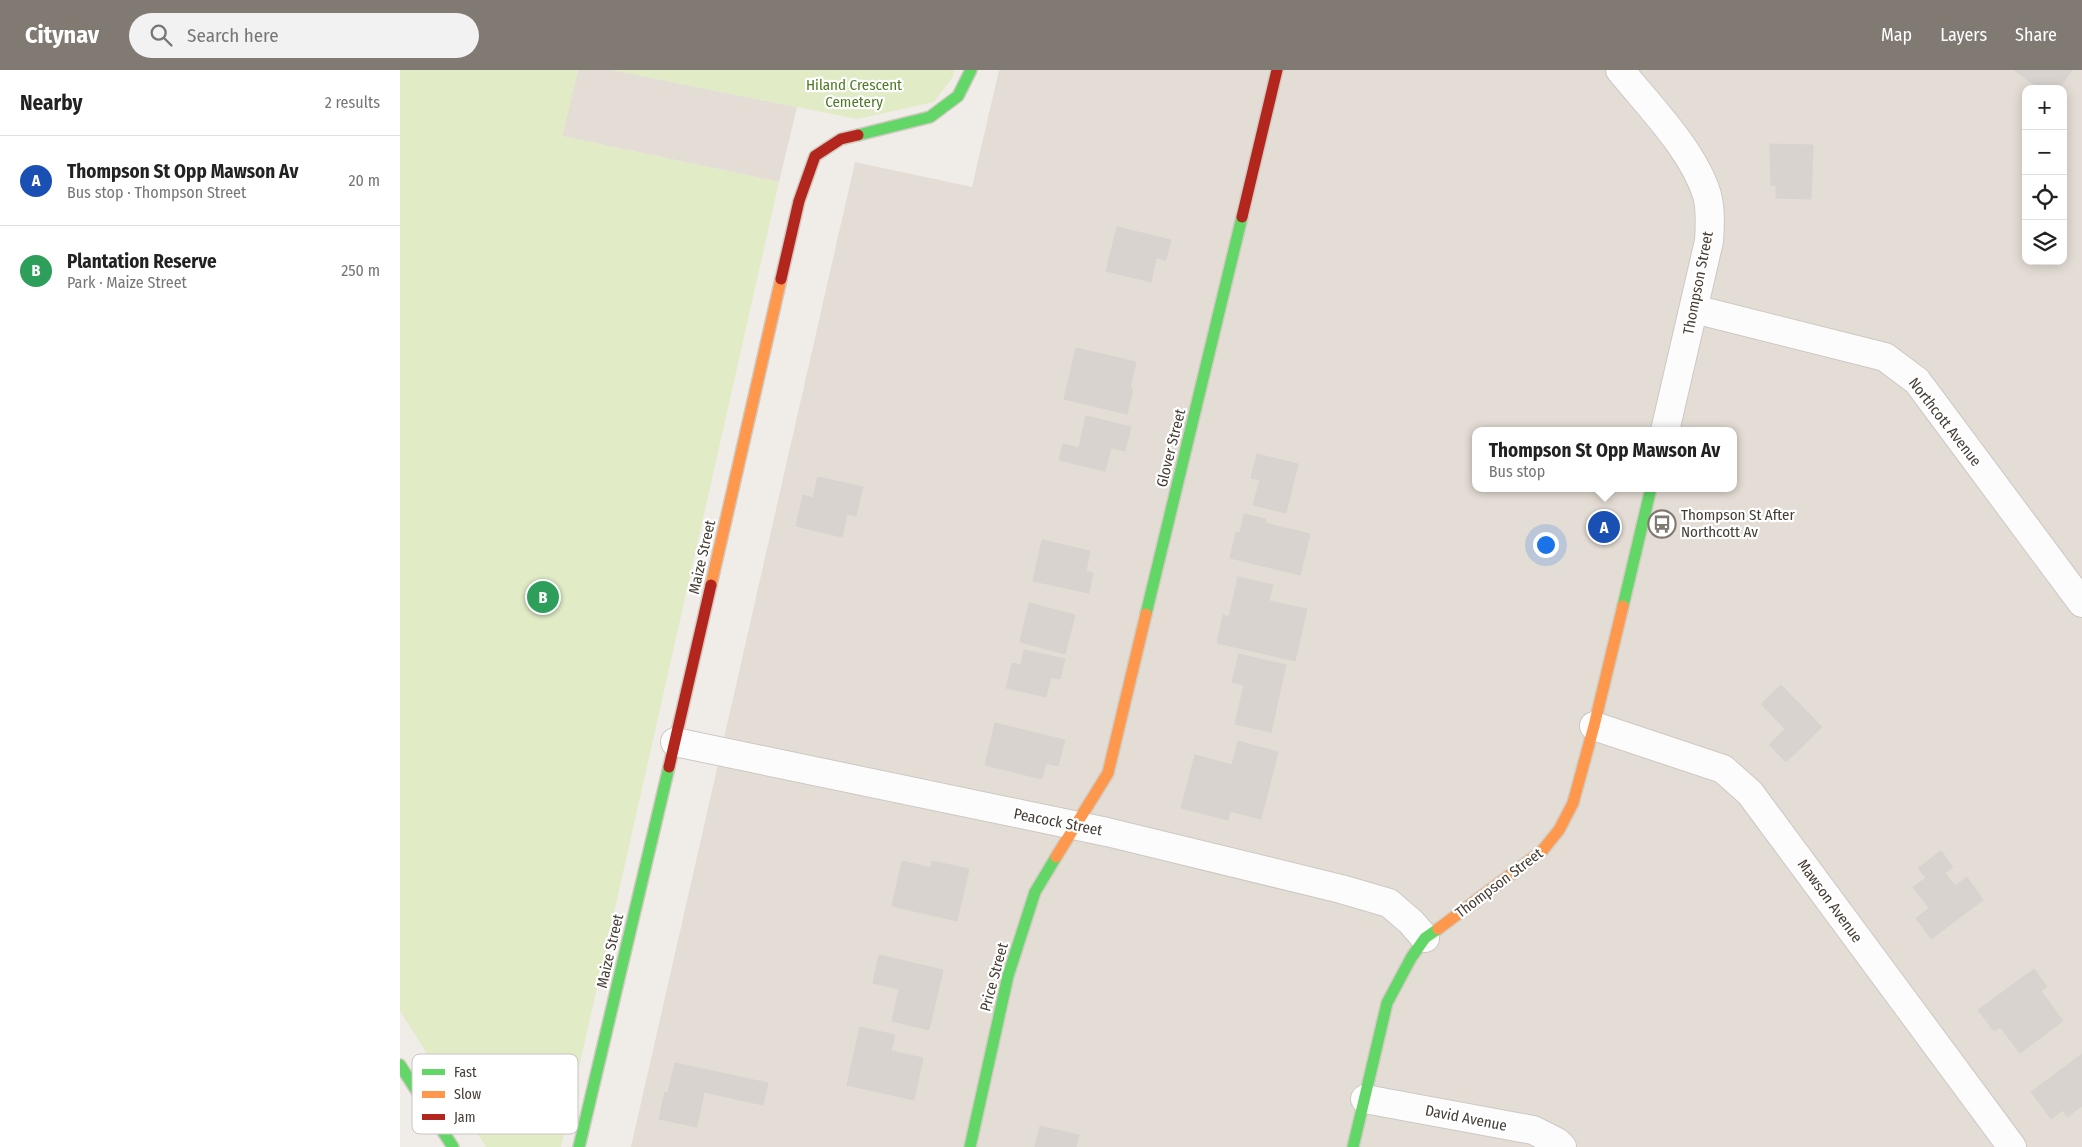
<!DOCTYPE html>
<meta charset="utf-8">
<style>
body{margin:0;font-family:"Fira Sans Condensed",sans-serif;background:#f2f2f2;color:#222}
.controls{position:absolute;right:15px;top:15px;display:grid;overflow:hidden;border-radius:10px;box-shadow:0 2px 12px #0003}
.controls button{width:45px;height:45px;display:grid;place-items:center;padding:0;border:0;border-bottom:1px solid #e0e0e0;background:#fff;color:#222;font:25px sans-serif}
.you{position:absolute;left:1145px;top:474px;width:18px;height:18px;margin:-12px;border:4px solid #fff;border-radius:50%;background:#1a73e8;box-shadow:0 0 0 8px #1a73e833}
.badge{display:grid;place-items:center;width:32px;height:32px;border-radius:50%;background:#817a73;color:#fff;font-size:16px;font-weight:700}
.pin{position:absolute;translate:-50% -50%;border:2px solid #fff;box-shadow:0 1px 5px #0006}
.popup{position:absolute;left:1072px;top:357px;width:265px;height:65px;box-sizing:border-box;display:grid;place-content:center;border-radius:10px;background:#fff;filter:drop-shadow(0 1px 4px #0005);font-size:16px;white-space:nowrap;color:#767676}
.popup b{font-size:19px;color:#222}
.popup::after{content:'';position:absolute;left:50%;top:100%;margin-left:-10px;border:10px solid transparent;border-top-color:#fff}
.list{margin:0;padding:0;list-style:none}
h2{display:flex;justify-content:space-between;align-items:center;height:65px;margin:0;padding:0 20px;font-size:21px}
h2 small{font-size:16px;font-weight:400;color:#767676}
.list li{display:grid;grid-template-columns:32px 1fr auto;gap:15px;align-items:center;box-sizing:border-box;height:90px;padding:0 20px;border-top:1px solid #e0e0e0}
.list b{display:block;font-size:19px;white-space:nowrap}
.list p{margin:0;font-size:16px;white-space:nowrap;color:#767676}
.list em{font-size:16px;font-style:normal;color:#767676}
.icon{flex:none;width:28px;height:28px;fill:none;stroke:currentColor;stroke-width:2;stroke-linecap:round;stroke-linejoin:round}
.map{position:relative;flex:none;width:1682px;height:1077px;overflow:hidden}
header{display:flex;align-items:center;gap:30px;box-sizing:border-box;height:70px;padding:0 25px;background:#817a73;color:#fff}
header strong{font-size:24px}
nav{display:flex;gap:28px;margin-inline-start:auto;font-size:18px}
.search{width:350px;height:45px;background:#f2f2f2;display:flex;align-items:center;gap:12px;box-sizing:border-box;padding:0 18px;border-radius:28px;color:#767676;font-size:19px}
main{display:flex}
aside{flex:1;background:#fff}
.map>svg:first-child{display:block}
.residential{fill:#e4ddd5;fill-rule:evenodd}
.green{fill:#e1ebc6}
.building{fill:#d8d3cf;stroke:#d8d3ce}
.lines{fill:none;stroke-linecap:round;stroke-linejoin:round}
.street-casing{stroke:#ccc8c4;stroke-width:30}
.fast-casing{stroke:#d1cac0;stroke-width:14}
.slow-casing{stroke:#d1cac0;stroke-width:14}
.jam-casing{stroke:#d1cac0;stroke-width:14}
.street{stroke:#fdfcfc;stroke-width:28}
.fast{stroke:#63d668;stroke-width:11}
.slow{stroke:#ff974d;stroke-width:11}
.jam{stroke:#b3261e;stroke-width:11}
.labels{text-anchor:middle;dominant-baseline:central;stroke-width:4.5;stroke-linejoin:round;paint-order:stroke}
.park-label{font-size:15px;fill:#4e7a24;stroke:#fff}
.street-label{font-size:15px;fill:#453c34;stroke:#fff}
.poi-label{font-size:15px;fill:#453c34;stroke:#fff;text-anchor:start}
.key{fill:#fff;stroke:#c7c4c2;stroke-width:1}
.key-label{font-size:14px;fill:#453c34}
</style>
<header>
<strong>Citynav</strong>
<div class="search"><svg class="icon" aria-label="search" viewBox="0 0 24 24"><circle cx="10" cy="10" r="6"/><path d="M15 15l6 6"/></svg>Search here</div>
<nav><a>Map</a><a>Layers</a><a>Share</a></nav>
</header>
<main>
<aside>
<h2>Nearby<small>2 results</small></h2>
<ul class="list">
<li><span class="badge" style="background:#1a4fb4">A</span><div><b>Thompson St Opp Mawson Av</b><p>Bus stop · Thompson Street</p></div><em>20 m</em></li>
<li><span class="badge" style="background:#2e9e5b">B</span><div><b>Plantation Reserve</b><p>Park · Maize Street</p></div><em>250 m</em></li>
</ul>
</aside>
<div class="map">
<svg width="1682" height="1077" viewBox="0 0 1682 1077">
<rect width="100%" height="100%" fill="#f0ece8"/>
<g class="residential">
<path d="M178,0H212L397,37L379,112L162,66Z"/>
<path d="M599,0H1682V1077H231L455,92L572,117ZM1626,19H1663V191H1626ZM1075,361H1333V418H1075Z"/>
</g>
<g class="green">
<path d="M0,0H178L162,66L379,112L161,1077H86L0,941Z"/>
<path d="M212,0H555L552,8L534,32L457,49Z"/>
</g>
<g class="building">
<path d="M1614,0H1672L1659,19H1640Z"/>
<path d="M1370,74L1413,75L1411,129L1376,128V116L1371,115Z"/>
<path d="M717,157L771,170L766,190L756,188L751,212L706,201Z"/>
<path d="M676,278L736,292L730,319H733L727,344L664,329Z"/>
<path d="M686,346L731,357L725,381L711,378L705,401L659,390L663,374L679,378Z"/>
<path d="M857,384L898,394L886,443L853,435L860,410L851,408Z"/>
<path d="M418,407L463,417L456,446L447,444L442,467L396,456L403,425L413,428Z"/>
<path d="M844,444L866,449L865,453L910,464L900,505L830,488L836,462L840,463Z"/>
<path d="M642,470L690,481L686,501L693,503L689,523L633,511Z"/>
<path d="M838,507L873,515L869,531L907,539L895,591L817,573L823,545L829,547Z"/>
<path d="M629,533L675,545L665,584L620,572Z"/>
<path d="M624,580L665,589L660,609L651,607L646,627L606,618L612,593L621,595Z"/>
<path d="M839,584L886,595L871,662L835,654L844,615L832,612Z"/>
<path d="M1381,615L1422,657L1386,692L1369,675L1385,659L1361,634Z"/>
<path d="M595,653L665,670L658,696L646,693L642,709L585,695Z"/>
<path d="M838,671L878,682L861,749L830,741L828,750L781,738L795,685L832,695Z"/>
<path d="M1541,781L1553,797L1545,803L1555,816L1567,807L1583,830L1531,869L1516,848L1529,838L1513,817L1526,808L1518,798Z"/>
<path d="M502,791L531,798L532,791L569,799L557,851L492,836Z"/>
<path d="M479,885L543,900L529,960L492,951L499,919L473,913Z"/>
<path d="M1634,899L1647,917L1641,921L1663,951L1620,983L1600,957L1594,961L1578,940Z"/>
<path d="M460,957L495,965L491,981L523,988L514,1030L447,1015Z"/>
<path d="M1682,984V1036L1667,1047L1663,1040L1651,1049L1631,1022Z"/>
<path d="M275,993L368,1013L363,1035L304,1022L297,1057L259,1049L265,1022L268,1023Z"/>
<path d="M640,1056L679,1065L676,1077H635Z"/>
</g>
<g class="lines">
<g class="street-casing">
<g id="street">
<path d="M1220,0C1250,37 1293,80 1307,125C1311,140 1310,156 1309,171L1265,361"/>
<path d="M1294,239L1485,287L1517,311L1682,533"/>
<path d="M1194,656L1323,699L1350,723L1612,1077"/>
<path d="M275,672L707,762L941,819L989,833L1011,852L1025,868"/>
<path d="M965,1029L1133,1060L1157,1072L1162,1077"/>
</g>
</g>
<g class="fast-casing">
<g id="fast">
<path d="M458,65L530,47L558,26L571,0"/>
<path d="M1223,536L1251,418"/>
<path d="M746,544L842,147"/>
<path d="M0,995L53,1077"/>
<path d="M179,1077L269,697"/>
<path d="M570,1077L608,906L635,822L656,787"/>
<path d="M953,1077L987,933L1011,888L1025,868L1038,859"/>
</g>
</g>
<g class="slow-casing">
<g id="slow">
<path d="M311,515L381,209"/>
<path d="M656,787L708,703L746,544"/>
<path d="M1038,859L1142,781L1159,760L1173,733L1194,656L1223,536"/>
</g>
</g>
<g class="jam-casing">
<g id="jam">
<path d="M842,147L877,0"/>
<path d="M381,209L399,131L415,86L441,69L458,65"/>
<path d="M269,697L311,515"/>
</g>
</g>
<use href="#street" class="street"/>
<use href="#fast" class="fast"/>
<use href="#slow" class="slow"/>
<use href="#jam" class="jam"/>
</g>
<defs>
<g id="bus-ring" transform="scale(1.4375)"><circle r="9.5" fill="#fff" stroke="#817a73" stroke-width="1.5"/><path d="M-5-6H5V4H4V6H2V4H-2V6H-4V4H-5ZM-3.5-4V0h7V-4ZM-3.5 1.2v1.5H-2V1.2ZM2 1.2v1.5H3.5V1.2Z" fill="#817a73"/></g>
</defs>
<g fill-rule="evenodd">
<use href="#bus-ring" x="1262" y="454"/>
</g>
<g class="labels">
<g class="park-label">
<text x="454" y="15">Hiland Crescent<tspan x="454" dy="17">Cemetery</tspan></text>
</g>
<g class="street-label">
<text transform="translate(1298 213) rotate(-79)">Thompson Street</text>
<text transform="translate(1545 352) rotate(52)">Northcott Avenue</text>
<text transform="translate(771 378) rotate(-76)">Glover Street</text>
<text transform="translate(302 487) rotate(-77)">Maize Street</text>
<text transform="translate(658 752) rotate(11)">Peacock Street</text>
<text transform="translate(1099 813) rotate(-37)">Thompson Street</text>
<text transform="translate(1430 831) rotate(54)">Mawson Avenue</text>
<text transform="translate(210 881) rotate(-77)">Maize Street</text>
<text transform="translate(594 907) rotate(-75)">Price Street</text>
<text transform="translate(1066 1048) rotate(11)">David Avenue</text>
</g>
<g class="poi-label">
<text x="1281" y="445">Thompson St After<tspan x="1281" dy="17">Northcott Av</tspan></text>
</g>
</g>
<rect x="12" y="984" width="166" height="80" rx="8" class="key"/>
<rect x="22" y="999" width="23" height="6" fill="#63d668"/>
<rect x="22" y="1021" width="23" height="7" fill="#ff974d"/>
<rect x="22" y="1044" width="23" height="6" fill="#b3261e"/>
<g class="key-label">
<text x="54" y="1007">Fast</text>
<text x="54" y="1029">Slow</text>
<text x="54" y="1052">Jam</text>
</g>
</svg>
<div class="controls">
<button>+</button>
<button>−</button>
<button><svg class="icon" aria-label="locate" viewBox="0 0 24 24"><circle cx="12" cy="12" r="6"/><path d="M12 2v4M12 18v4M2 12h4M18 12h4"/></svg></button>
<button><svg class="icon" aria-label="layers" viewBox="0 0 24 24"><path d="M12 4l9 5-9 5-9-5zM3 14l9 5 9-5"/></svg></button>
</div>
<div class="you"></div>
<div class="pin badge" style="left:1204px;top:457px;background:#1a4fb4">A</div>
<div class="popup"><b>Thompson St Opp Mawson Av</b>Bus stop</div>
<div class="pin badge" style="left:143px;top:527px;background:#2e9e5b">B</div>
</div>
</main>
